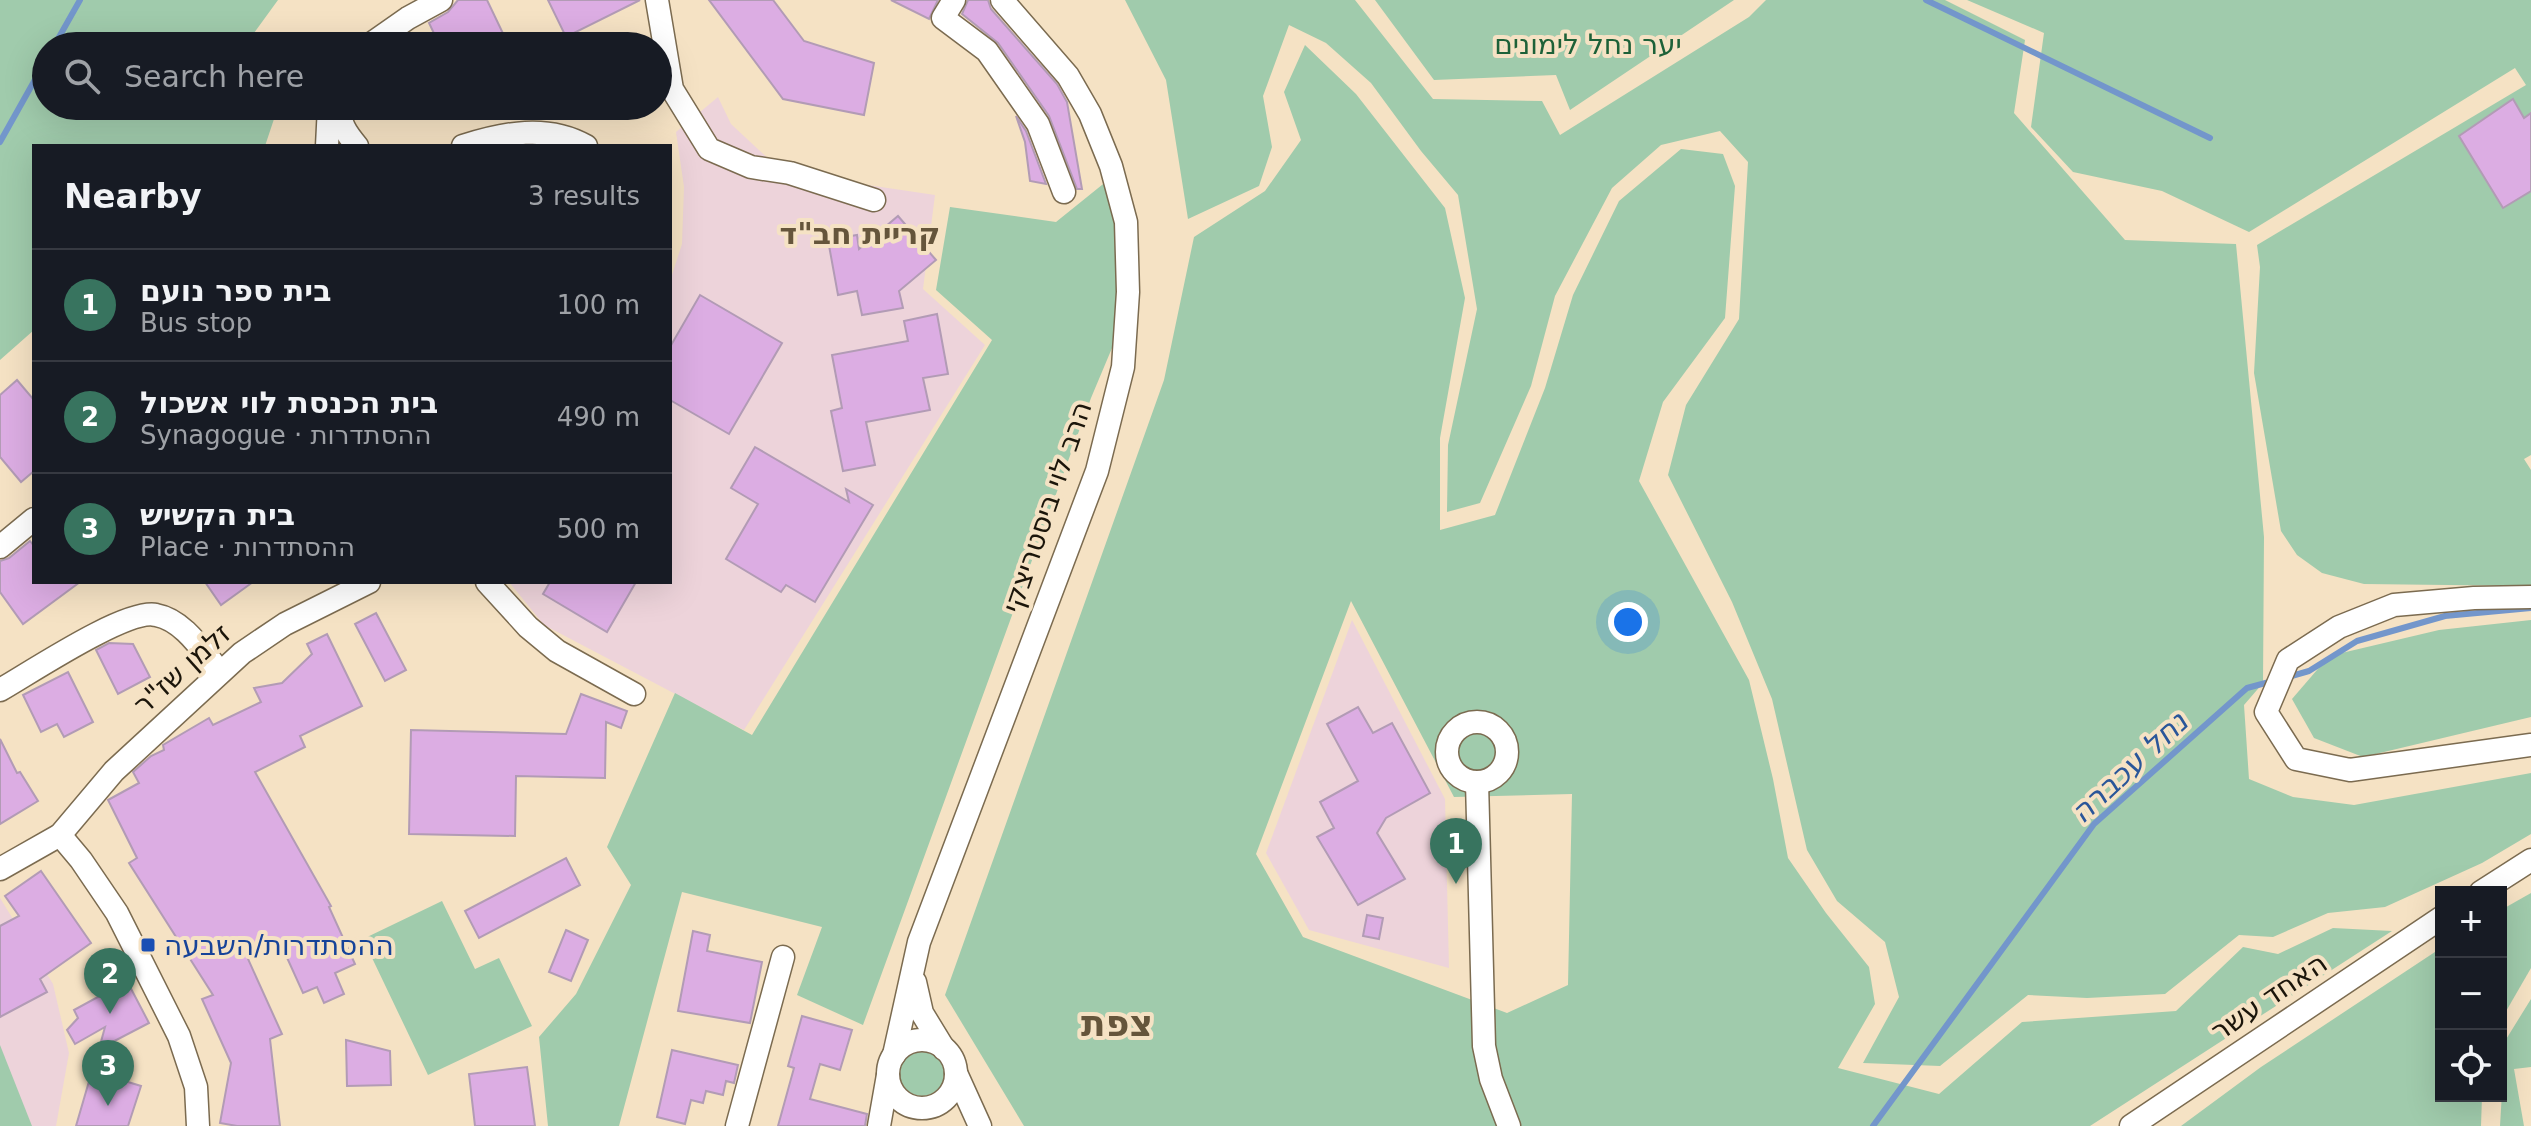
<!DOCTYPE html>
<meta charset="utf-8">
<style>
body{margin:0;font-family:"DejaVu Sans","Noto Sans Hebrew",sans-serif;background:#20242c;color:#f1f3f6}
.controls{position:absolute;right:24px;bottom:24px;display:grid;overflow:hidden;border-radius:0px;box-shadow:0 8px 32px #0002}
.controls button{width:72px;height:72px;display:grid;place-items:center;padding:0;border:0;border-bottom:2px solid #363941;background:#171b24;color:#f1f3f6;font:40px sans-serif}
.you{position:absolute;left:1628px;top:622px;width:28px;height:28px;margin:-20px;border:6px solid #fff;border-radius:50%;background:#1a73e8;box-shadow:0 0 0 12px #1a73e833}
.badge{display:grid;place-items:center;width:52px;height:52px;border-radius:50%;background:#38745f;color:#fff;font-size:26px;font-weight:700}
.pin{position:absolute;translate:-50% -66px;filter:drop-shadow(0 2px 4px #0008)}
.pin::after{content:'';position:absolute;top:42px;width:28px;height:24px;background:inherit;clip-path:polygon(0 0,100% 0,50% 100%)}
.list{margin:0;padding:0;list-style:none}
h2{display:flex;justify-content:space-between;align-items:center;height:104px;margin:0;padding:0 32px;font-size:34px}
h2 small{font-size:26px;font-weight:400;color:#9ea1a6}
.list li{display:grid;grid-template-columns:52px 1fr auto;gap:24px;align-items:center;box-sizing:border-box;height:112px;padding:0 32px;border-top:2px solid #363941}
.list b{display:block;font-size:30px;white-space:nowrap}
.list p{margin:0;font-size:26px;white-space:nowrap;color:#9ea1a6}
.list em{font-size:26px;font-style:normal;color:#9ea1a6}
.icon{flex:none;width:44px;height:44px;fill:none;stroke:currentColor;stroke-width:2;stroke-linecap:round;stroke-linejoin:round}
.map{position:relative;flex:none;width:2531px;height:1126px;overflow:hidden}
.search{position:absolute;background:#171b24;box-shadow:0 8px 32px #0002;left:32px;top:32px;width:640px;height:88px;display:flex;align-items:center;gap:20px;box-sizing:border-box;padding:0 28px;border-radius:44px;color:#9ea1a6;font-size:30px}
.panel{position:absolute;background:#171b24;box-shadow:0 8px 32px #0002;left:32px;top:144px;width:640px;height:440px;border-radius:0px}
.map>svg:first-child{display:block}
.education{fill:#edd3da}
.green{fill:#a0cbac;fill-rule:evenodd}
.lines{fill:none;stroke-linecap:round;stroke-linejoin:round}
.stream{stroke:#7396cb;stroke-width:6}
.building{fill:#dcade3;stroke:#b29bb5;stroke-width:2}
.minor-casing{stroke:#7b6b50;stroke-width:25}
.minor{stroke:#fff;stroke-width:22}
.transit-dot{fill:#1a4fb4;stroke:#f5e2c4;stroke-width:3}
.labels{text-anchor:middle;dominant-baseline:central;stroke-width:8;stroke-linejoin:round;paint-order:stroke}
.park-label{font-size:28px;fill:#1d6138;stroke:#f5e2c4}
.street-label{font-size:28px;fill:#1b150a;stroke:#f5e2c4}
.transit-label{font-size:28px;fill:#164399;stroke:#f5e2c4;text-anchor:start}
.neighbourhood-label{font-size:30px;font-weight:bold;fill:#65553b;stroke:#f5e2c4}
.water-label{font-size:30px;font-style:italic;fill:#2a5699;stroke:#f5e2c4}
.district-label{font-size:36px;font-weight:bold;fill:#65553b;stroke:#f5e2c4}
</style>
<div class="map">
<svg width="2531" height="1126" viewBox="0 0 2531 1126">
<rect width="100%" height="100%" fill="#f5e2c4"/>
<g class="education">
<path d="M718,97L731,124L774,164L807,176L935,195L923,289L985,345L744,730L544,625L509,582H670V281L682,244L684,187L676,132Z"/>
<path d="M1352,620L1445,799L1449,968L1309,930L1266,853Z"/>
<path d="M0,898L53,984L69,1053L56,1126H0Z"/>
</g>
<g class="green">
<path d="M0,0H278L249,40L251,46H46V106H271L275,116L265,146H34V330L0,360Z"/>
<path d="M1125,0H1355L1433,99L1542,101L1560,135L1749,17L1766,0H1945L2025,40L2014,113L2125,240L2236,244L2264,537L2263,683L2244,705L2249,779L2293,797L2354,805L2531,773V834L2482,863L2385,907L2328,913L2273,937L2239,935L2165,994L2087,998L2028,995L1940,1066L1863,1063L1899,997L1885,942L1837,901L1807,850L1772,699L1732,602L1668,475L1686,405L1739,319L1748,162L1720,131L1661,145L1612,188L1555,296L1531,386L1480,503L1447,512L1448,445L1477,309L1458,195L1421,151L1371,83L1326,43L1289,25L1263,96L1272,147L1259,186L1188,219L1166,80Z"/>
<path d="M1375,0H1734L1570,110L1556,75L1434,80Z"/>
<path d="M1967,0H2531V455L2524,459L2531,470V586L2364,584L2322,573L2297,555L2281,531L2254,373L2260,267L2257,245L2526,85L2515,68L2249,232L2162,191L2073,172L2031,127L2044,33Z"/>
<path d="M1305,45L1356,94L1445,208L1465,298L1440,438V530L1495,515L1545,388L1573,295L1619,201L1681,149L1723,154L1735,186L1725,318L1663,402L1639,481L1749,680L1773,779L1788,858L1826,913L1869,967L1875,1004L1838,1068L1939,1094L2022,1022L2176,1011L2243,947L2278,954L2333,928L2392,931L2090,1126H1024L945,995L1164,380L1194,237L1265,191L1301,140L1284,92ZM1351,601L1454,797L1572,794L1568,985L1507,1013L1303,937L1256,854Z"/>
<path d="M1123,168L1120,329L1091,398L863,1025L797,995L822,927L682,892L619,1126H548L539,1037L576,994L631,885L607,847L675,693L752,735L992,340L936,290L950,207L1056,222Z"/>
<path d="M2531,620V717L2363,757L2314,738L2292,699L2329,656L2439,630Z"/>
<path d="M2531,893V968L2501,1020V910Z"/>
<path d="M442,901L475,969L499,958L532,1026L428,1075L363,939Z"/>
<path d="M2441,948V1096H2482L2481,1126H2181L2261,1067Z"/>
<path d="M2531,999V1067L2514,1069L2524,1126H2500L2505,1041Z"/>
<path d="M0,1045L32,1126H0Z"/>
<circle cx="922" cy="1074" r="22"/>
</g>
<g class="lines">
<g class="stream">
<path d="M1926,0L2210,138"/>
<path d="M54,46L80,0"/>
<path d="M0,142L46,60"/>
<path d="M2288,677L2309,671L2357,641L2445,616L2531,608"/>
<path d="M1873,1126L2094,824L2247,688L2273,681"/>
</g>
</g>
<g class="building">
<path d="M458,0H487L509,46H440L429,23L448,12Z"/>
<path d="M548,0H640L566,37Z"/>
<path d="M709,0H773L804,41L874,63L864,115L783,99Z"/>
<path d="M891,0H938L929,19Z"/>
<path d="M968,0H988L991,9L1057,84L1067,102L1082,189H1077L1049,116L998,43L962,14Z"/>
<path d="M2513,99L2524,118L2531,113V191L2503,208L2459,136Z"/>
<path d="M1016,116L1026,131L1046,184L1030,181L1025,142Z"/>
<path d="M898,216L936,260L899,291L903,308L862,315L857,291L838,295L828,240L857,235L859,249Z"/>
<path d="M700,295L782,343L729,434L670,400V347Z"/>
<path d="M937,314L948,374L923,378L930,410L866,422L875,465L843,471L831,411L842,408L832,355L908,341L904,321Z"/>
<path d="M17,380L34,400V471L21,482L0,457V395Z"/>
<path d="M755,447L849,502L846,489L873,505L815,602L786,585L781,592L726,559L758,504L731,488Z"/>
<path d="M30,541L34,546V582H80L23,624L0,592V561L9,558Z"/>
<path d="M205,582H253L221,605Z"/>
<path d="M550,582H636L607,632L543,594Z"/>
<path d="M376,613L406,670L385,681L355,624Z"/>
<path d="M327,634L362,706L300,736L305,747L255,772L331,906L329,907L355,964L335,973L344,994L324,1003L317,987L303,993L279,940L248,959L282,1034L270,1039L280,1126H237L220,1123L231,1063L202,999L213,995L129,863L137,858L108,800L139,783L133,772L151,756L164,750L163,745L209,718L213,725L261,702L254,688L282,683L312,654L307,644Z"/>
<path d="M109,643L133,644L150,677L118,694L96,650Z"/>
<path d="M68,672L93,722L64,737L57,724L41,732L23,695Z"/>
<path d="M581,694L627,711L621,728L606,722L605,778L516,776L515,836L409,834L411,730L566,734Z"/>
<path d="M1358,707L1373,733L1392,723L1430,793L1386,818L1377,833L1405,879L1358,905L1317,837L1334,828L1320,802L1358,781L1327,724Z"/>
<path d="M0,739L17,773L20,772L38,801L0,824Z"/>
<path d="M566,858L580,885L479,938L465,911Z"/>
<path d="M41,871L91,943L40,979L47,992L0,1017V926L19,916L5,896Z"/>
<path d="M1367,915L1383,918L1379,939L1363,936Z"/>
<path d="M566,930L588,940L571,981L549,972Z"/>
<path d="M693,931L710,935L707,951L762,962L750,1023L678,1011Z"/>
<path d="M127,981L149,1023L99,1049L105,1027L75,1044L67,1030L78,1018L74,1010Z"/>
<path d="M802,1016L852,1030L840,1070L820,1064L810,1099L867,1114L865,1126H778L794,1068L788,1066Z"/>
<path d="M346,1040L390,1051L391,1085L347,1086Z"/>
<path d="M672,1050L738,1065L734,1083L726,1081L723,1095L706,1091L703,1103L691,1100L685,1124L657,1117Z"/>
<path d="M527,1067L535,1126H475L469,1074Z"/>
<path d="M92,1071L141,1086L128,1126H76Z"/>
</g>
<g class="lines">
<g class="minor-casing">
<g id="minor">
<path d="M657,0L672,89L709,149L751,167L790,173L874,200"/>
<path d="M954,0L943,18L987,51L1038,124L1064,192"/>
<path d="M368,46L408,18L441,0"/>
<path d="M340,106C339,123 346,133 357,146"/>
<path d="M327,146L329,106"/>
<path d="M463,146C504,133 547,124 586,146"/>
<path d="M0,547L34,519"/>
<path d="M487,582L528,627L557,651L634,694"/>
<path d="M2531,597L2474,598L2394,605L2339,627L2288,660L2266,712L2296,759L2350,770L2531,745"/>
<path d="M0,690C30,673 127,608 156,615C184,620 203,652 220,672"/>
<circle cx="1477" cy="752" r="30"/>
<path d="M1477,782L1484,1046L1491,1079L1509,1126"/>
<path d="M60,835L81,860L117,913L179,1036L196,1087L198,1126"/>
<path d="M0,869L60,835L114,771L242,653L285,624L369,582"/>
<path d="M2481,892L2531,860"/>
<path d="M915,982L922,1013L944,1049"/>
<circle cx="922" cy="1074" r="34"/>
<path d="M894,1055L919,942L1097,471L1123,367L1128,292L1126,222L1111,166L1090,114L1068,76L1002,0"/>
<path d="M956,1073L980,1126"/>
<path d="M737,1126L783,957"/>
<path d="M879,1126L888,1075"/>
<path d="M2131,1126L2441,918"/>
</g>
</g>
<use href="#minor" class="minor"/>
</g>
<rect class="transit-dot" x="140" y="937" width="16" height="16" rx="4"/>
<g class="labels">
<g class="park-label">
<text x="1588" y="44">יער נחל לימונים</text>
</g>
<g class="street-label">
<text transform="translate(1047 507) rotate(-71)">הרב לוי ביסטריצקי</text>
<text transform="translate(182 669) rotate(-42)">זלמן שז"ר</text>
<text transform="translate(2269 997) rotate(-34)">האחד עשר</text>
</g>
<g class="transit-label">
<text x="164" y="945">ההסתדרות/השבעה</text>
</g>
<g class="neighbourhood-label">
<text x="860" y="233">קריית חב"ד</text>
</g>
<g class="water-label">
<text transform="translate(2129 767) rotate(-43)">נחל עכברה</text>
</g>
<g class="district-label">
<text x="1117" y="1023">צפת</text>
</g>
</g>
</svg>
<div class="controls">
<button>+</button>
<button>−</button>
<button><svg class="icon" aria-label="locate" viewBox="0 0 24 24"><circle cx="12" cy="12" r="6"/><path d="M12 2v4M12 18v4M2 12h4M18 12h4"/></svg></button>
</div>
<div class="you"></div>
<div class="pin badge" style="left:1456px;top:884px">1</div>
<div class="pin badge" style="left:110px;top:1014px">2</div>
<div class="pin badge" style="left:108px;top:1106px">3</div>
<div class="search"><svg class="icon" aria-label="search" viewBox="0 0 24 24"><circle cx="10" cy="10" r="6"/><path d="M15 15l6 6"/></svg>Search here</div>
<section class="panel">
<h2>Nearby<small>3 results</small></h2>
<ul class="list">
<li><span class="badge">1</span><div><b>בית ספר נועם</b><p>Bus stop</p></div><em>100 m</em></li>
<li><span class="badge">2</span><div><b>בית הכנסת לוי אשכול</b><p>Synagogue · ההסתדרות</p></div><em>490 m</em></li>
<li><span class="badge">3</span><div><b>בית הקשיש</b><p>Place · ההסתדרות</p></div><em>500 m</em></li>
</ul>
</section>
</div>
